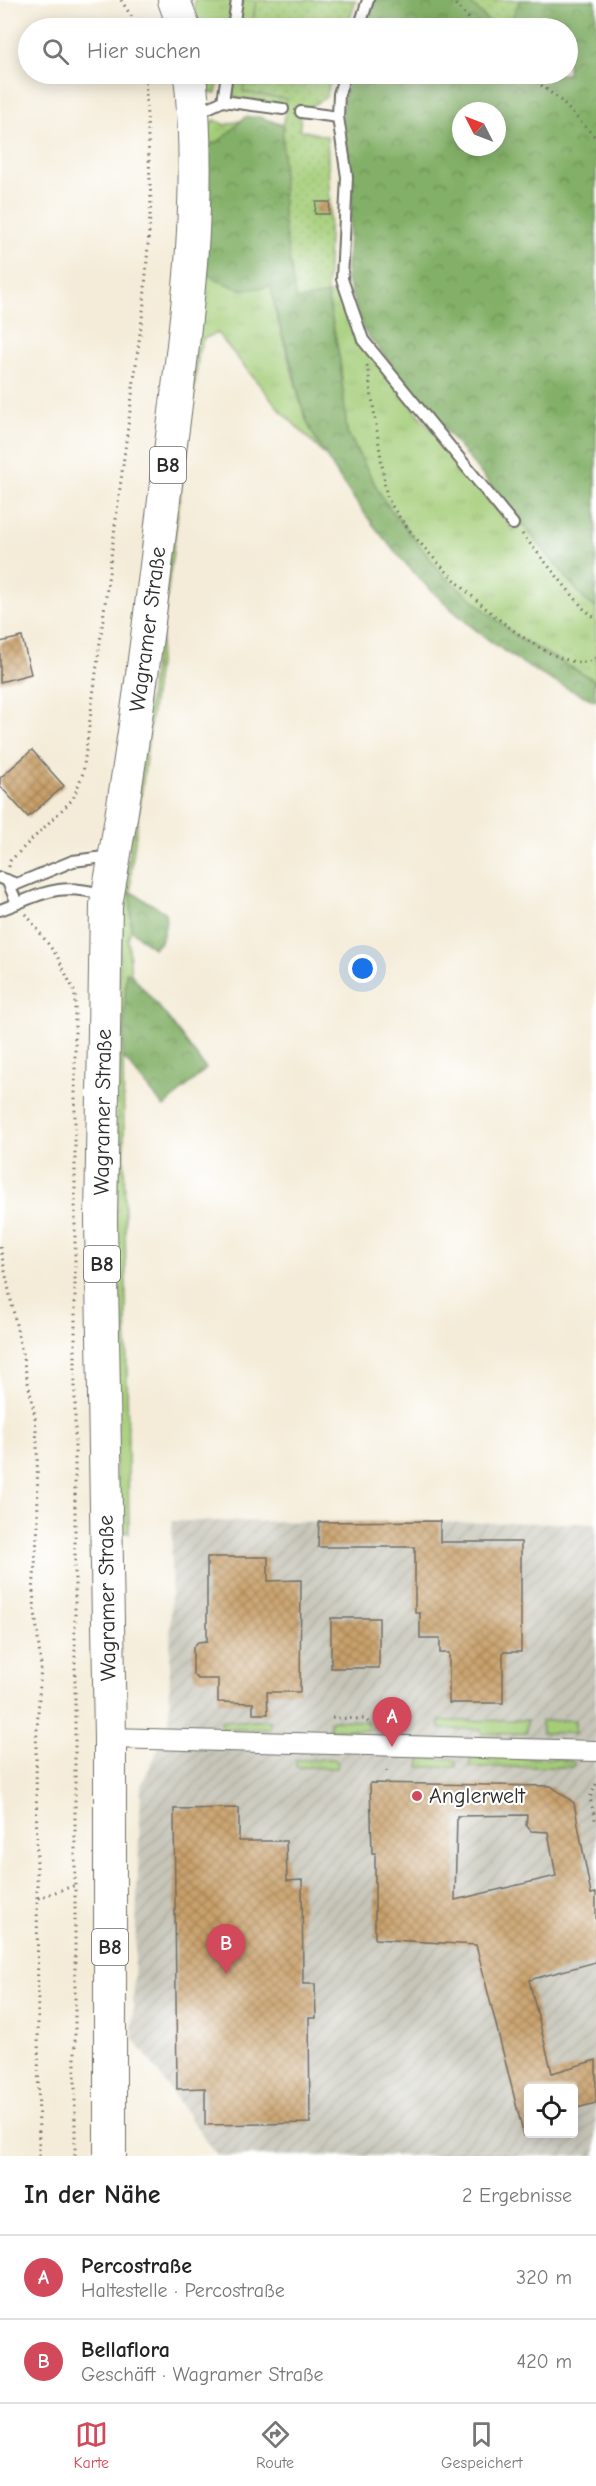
<!DOCTYPE html>
<html lang="de">
<meta charset="utf-8">
<style>
body{margin:0;font-family:"Comic Neue",sans-serif;background:#f6f6f6;color:#222}
.controls{position:absolute;right:18px;bottom:18px;display:grid;overflow:hidden;border-radius:6px;box-shadow:0 3px 15px #0003}
.controls button{width:54px;height:54px;display:grid;place-items:center;padding:0;border:0;border-bottom:2px solid #e0e0e0;background:#fff;color:#222;font:30px sans-serif}
.compass{position:absolute;left:452px;top:102px;width:54px;height:54px;border-radius:50%;background:#fff;box-shadow:0 3px 15px #0003;rotate:312deg}
.you{position:absolute;left:363px;top:969px;width:21px;height:21px;margin:-15px;border:4px solid #fff;border-radius:50%;background:#1a73e8;box-shadow:0 0 0 9px #1a73e833}
.badge{display:grid;place-items:center;width:39px;height:39px;border-radius:50%;background:#d1495b;color:#fff;font-size:20px;font-weight:700}
.pin{position:absolute;translate:-50% -50px;filter:drop-shadow(0 2px 3px #0008)}
.pin::after{content:'';position:absolute;top:32px;width:21px;height:18px;background:inherit;clip-path:polygon(0 0,100% 0,50% 100%)}
.list{margin:0;padding:0;list-style:none}
h2{display:flex;justify-content:space-between;align-items:center;height:78px;margin:0;padding:0 24px;font-size:26px}
h2 small{font-size:20px;font-weight:400;color:#767676}
.list li{display:grid;grid-template-columns:39px 1fr auto;gap:18px;align-items:center;box-sizing:border-box;height:84px;padding:0 24px;border-top:2px solid #e0e0e0}
.list b{display:block;font-size:22px;white-space:nowrap}
.list p{margin:0;font-size:20px;white-space:nowrap;color:#767676}
.list em{font-size:20px;font-style:normal;color:#767676}
.icon{flex:none;width:33px;height:33px;fill:none;stroke:currentColor;stroke-width:2;stroke-linecap:round;stroke-linejoin:round}
.map{position:relative;flex:none;width:596px;height:2156px;overflow:hidden}
.search{position:absolute;background:#fff;box-shadow:0 3px 15px #0003;left:18px;right:18px;top:18px;height:66px;display:flex;align-items:center;gap:15px;box-sizing:border-box;padding:0 21px;border-radius:33px;color:#767676;font-size:22px}
.sheet{height:246px;background:#fff}
nav{display:flex;justify-content:space-around;align-items:center;box-sizing:border-box;height:84px;border-top:2px solid #e0e0e0;background:#fff;font-size:16px;color:#767676}
nav a{display:grid;justify-items:center;gap:3px}
nav .on{color:#d1495b}
.map>svg:first-child{display:block}
.industrial{fill:url(#industrial-furrows);fill-rule:evenodd}
.grass{fill:url(#grass-tufts);stroke:#687c52;stroke-width:1.5}
.forest{fill:url(#forest-crowns);stroke:#576e4a;stroke-width:1.5;fill-rule:evenodd}
.garden{fill:url(#garden-dots);stroke:#687c52;stroke-width:1.5}
.building{fill:url(#building-cross-hatch);fill-rule:evenodd}
.lines{fill:none;stroke-linecap:round;stroke-linejoin:round}
.lane-casing{stroke:#716f68;stroke-width:14}
.street-casing{stroke:#716f68;stroke-width:22}
.primary-casing{stroke:#716f68;stroke-width:34}
.path{stroke:#716f68;stroke-width:3;stroke-dasharray:1.5 4.5;stroke-linecap:butt}
.lane{stroke:#fff;stroke-width:10}
.street{stroke:#fff;stroke-width:20}
.primary{stroke:#fff;stroke-width:32}
.poi-dot{fill:#d1495b;stroke:#fff;stroke-width:2}
.labels{text-anchor:middle;dominant-baseline:central;stroke-width:4.5;stroke-linejoin:round;paint-order:stroke}
.shield{fill:#fff;stroke:#6b6b6b;stroke-width:1.5}
.shield-label{font-size:21px;font-weight:bold;fill:#2b2b2b}
.street-label{font-size:22px;fill:#2b2b2b;stroke:#fff}
.poi-label{font-size:22px;fill:#2b2b2b;stroke:#fff;text-anchor:start}
</style>
<div class="map">
<svg width="596" height="2156" viewBox="0 0 596 2156">
<defs>
<pattern id="industrial-furrows" width="10" height="10" patternUnits="userSpaceOnUse" patternTransform="scale(1.5)"><rect width="10" height="10" fill="#c6c5b8"/><path d="M-1 1l2-2M0 10L10 0M9 11l2-2" fill="none" stroke="#aaa99e"/></pattern>
<pattern id="grass-tufts" width="24" height="20" patternUnits="userSpaceOnUse" patternTransform="scale(1.5)"><rect width="24" height="20" fill="#a4cd78"/><path d="M3 7l-1-3M5 7V3M7 7l1-3M15 17l-1-3M17 17v-4M19 17l1-3" fill="none" stroke="#8db068"/></pattern>
<pattern id="forest-crowns" width="20" height="18" patternUnits="userSpaceOnUse" patternTransform="scale(1.5)"><rect width="20" height="18" fill="#83b068"/><path d="M2 6a3 3 0 1 1 6 0M12 15a3 3 0 1 1 6 0" fill="none" stroke="#6b8f56"/></pattern>
<pattern id="garden-dots" width="8" height="8" patternUnits="userSpaceOnUse" patternTransform="scale(1.5)"><rect width="8" height="8" fill="#a4cd78"/><path d="M2 2h.1M6 6h.1" fill="none" stroke="#8db068" stroke-width="1.8" stroke-linecap="round"/></pattern>
<pattern id="building-cross-hatch" width="8" height="8" patternUnits="userSpaceOnUse" patternTransform="scale(1.5)"><rect width="8" height="8" fill="#c9a06a"/><path d="M0 0l8 8M0 8l8-8" fill="none" stroke="#a38357"/></pattern>
</defs>
<rect width="100%" height="100%" fill="#fff"/>
<filter id="ink" filterUnits="userSpaceOnUse"><feTurbulence type="fractalNoise" baseFrequency=".0167" numOctaves="2"/><feDisplacementMap in="SourceGraphic" scale="12" xChannelSelector="R" yChannelSelector="G"/><feConvolveMatrix kernelMatrix="1 2 1 2 8 2 1 2 1" color-interpolation-filters="sRGB"/></filter>
<filter id="wash" filterUnits="userSpaceOnUse"><feTurbulence type="fractalNoise" baseFrequency=".008" numOctaves="4" result="noise"/><feDisplacementMap in="SourceGraphic" scale="24" xChannelSelector="R" yChannelSelector="G"/><feGaussianBlur stdDeviation="1.35" result="paint"/><feColorMatrix in="noise" values="0 0 0 0 0 0 0 0 0 0 0 0 0 0 0 0 0 1.4 0 .05"/><feComposite in="paint" operator="in"/></filter>
<g filter="url(#wash)">
<rect width="100%" height="100%" fill="#f4ecd8"/>
<path class="industrial" d="M172,1521L596,1523V2156H217L132,2036L141,1786L169,1726ZM528,2088H574V2134H528Z"/>
<g class="grass">
<path d="M194,0H232L228,28H196Z"/>
<path d="M241,0H256L252,28H237Z"/>
<path d="M201,74H221L216,93L205,92Z"/>
<path d="M231,74H246L243,92L287,99L286,104L237,99C228,92 230,84 231,74Z"/>
<path d="M215,120L225,125L243,120L221,140L207,146C207,136 206,125 215,120Z"/>
<path d="M205,273C233,288 239,293 271,285L275,310L304,415L325,455L281,411L217,333L203,339L199,351L131,872V930L128,938L131,974L126,973L123,1057L129,1533L116,1530L115,1265L120,922Z"/>
<path d="M338,292L358,340L513,530L522,524L585,600L596,608V684L594,680L520,639L444,576L384,501L347,432L340,361L327,294Z"/>
<path d="M334,1720L367,1721L368,1730L330,1729V1721Z"/>
<path d="M527,1720L526,1733L482,1734L480,1729H440V1721Z"/>
<path d="M575,1720V1733H542L541,1721Z"/>
<path d="M221,1721H270V1729H224L222,1727Z"/>
<path d="M481,1756L560,1759L574,1762L573,1767H469L471,1759L480,1758Z"/>
<path d="M334,1759L338,1763L337,1768L296,1767V1760Z"/>
<path d="M420,1759H452L456,1761V1767H419Z"/>
</g>
<g class="forest">
<path d="M371,0H468L495,28H362Z"/>
<path d="M520,0H594L596,2V608L585,600L364,331L346,278L352,192L342,128L343,102L350,74H568V28H507ZM461,111H497V147H461Z"/>
<path d="M245,117H260L283,125V217L297,300L327,294L340,361L347,432L384,501L444,576L520,639L594,680L596,701C489,658 402,573 339,477C327,457 311,436 304,413C299,399 297,384 293,369C285,341 275,315 271,286C239,293 233,288 205,273L207,146L221,140Z"/>
<path d="M131,892L165,912C167,923 164,943 153,948L131,930Z"/>
<path d="M126,972L131,974L168,1018L206,1069L164,1107L123,1057Z"/>
</g>
<g class="garden">
<path d="M256,0H356L347,28H252Z"/>
<path d="M468,0H520L507,28H495Z"/>
<path d="M246,74H333L326,97L308,108L301,105L300,130L327,136L330,207L327,294L296,300L283,217V125L287,99L243,92Z"/>
</g>
<g id="blocks">
<g class="building">
<path d="M316,202H330L329,214H315Z"/>
<path d="M22,637L31,674L0,682V642Z"/>
<path d="M32,750L64,786L28,817L0,786V778Z"/>
<path d="M440,1521V1542H521V1652H503V1703H449V1653H440V1638H420V1613H415V1547H318L319,1522Z"/>
<path d="M207,1557H268V1581L301,1580L300,1692H267L268,1714H253V1703L218,1702V1679H198L193,1674V1647L198,1642L207,1641Z"/>
<rect x="331" y="1618" width="48" height="50"/>
<path d="M370,1783L551,1786L574,1803L591,1894L596,1893V1962L529,1980L552,2073L596,2060V2103L573,2109V2088H528V2136H524L476,1945L375,1939V1853H372ZM527,1815L526,1825L531,1831L548,1832L556,1876L455,1900L457,1816Z"/>
<path d="M239,1808V1841H286L287,1881L302,1880L303,1984H315L316,2018H309L310,2123L205,2125V2088L177,2089L174,1809Z"/>
</g>
</g>
</g>
<g filter="url(#ink)">
<use href="#blocks" fill-opacity="0" stroke="#716f68" stroke-width="1.5"/>
<g class="lines">
<g class="lane-casing">
<g id="lane">
<path d="M233,28L237,0"/>
<path d="M359,28L368,0"/>
<path d="M345,74L339,94L338,117L347,177L342,279L363,340L513,524"/>
<path d="M223,101L283,109"/>
<path d="M301,112L338,117"/>
<path d="M197,113L223,101L227,74"/>
<path d="M0,878L17,884L73,861L112,856"/>
<path d="M7,880L17,903"/>
<path d="M0,910C46,893 55,882 106,895"/>
</g>
</g>
<g class="street-casing">
<path id="street" d="M110,1738L596,1751"/>
</g>
<g class="primary-casing">
<g id="primary">
<path d="M174,0L184,28"/>
<path id="s1" d="M110,2156V1738L101,1221L106,905C132,763 150,618 167,475C184,341 204,208 190,74"/>
</g>
</g>
<g class="path">
<path d="M121,0L135,22L137,28"/>
<path d="M451,0L478,28"/>
<path d="M527,74L560,100L596,138"/>
<path d="M367,365C372,398 377,431 382,465C384,476 384,490 389,500C407,540 552,689 596,658"/>
<path d="M522,534L584,609L596,619"/>
<path d="M9,867L10,861L73,799L83,773L144,303L151,201L145,74"/>
<path d="M26,914L57,956L75,993V2156"/>
<path d="M0,1247L35,1416L37,1444L38,1524L33,1592L41,1667L36,1746L39,2156"/>
<path d="M332,1718L365,1719L368,1722"/>
<path d="M387,1772V1766"/>
<path d="M596,1784L590,1798L596,1824"/>
<path d="M38,1898L76,1885"/>
</g>
<use href="#lane" class="lane"/>
<use href="#street" class="street"/>
<use href="#primary" class="primary"/>
</g>
</g>
<circle class="poi-dot" cx="417" cy="1796" r="6"/>
<g class="labels">
<g class="shield">
<rect x="150" y="447" width="36" height="36" rx="4.5"/>
<rect x="84" y="1246" width="36" height="36" rx="4.5"/>
<rect x="92" y="1929" width="36" height="36" rx="4.5"/>
</g>
<g class="shield-label">
<text x="168" y="465">B8</text>
<text x="102" y="1264">B8</text>
<text x="110" y="1947">B8</text>
</g>
<g class="street-label">
<text stroke="none"><textPath href="#s1" startOffset="1530">Wagramer Straße</textPath></text>
<text stroke="none"><textPath href="#s1" startOffset="1044">Wagramer Straße</textPath></text>
<text transform="translate(107 1598) rotate(-91)">Wagramer Straße</text>
</g>
<g class="poi-label">
<text x="429" y="1796">Anglerwelt</text>
</g>
</g>
</svg>
<div class="controls">
<button><svg class="icon" aria-label="locate" viewBox="0 0 24 24"><circle cx="12" cy="12" r="6"/><path d="M12 2v4M12 18v4M2 12h4M18 12h4"/></svg></button>
</div>
<svg class="compass" viewBox="-18 -18 36 36"><path d="M0-13l5 13h-10z" fill="#e53935"/><path d="M0 13l5-13h-10z" fill="#767676"/></svg>
<div class="you"></div>
<div class="pin badge" style="left:392px;top:1747px">A</div>
<div class="pin badge" style="left:226px;top:1974px">B</div>
<div class="search"><svg class="icon" aria-label="search" viewBox="0 0 24 24"><circle cx="10" cy="10" r="6"/><path d="M15 15l6 6"/></svg>Hier suchen</div>
</div>
<section class="sheet">
<h2>In der Nähe<small>2 Ergebnisse</small></h2>
<ul class="list">
<li><span class="badge">A</span><div><b>Percostraße</b><p>Haltestelle · Percostraße</p></div><em>320 m</em></li>
<li><span class="badge">B</span><div><b>Bellaflora</b><p>Geschäft · Wagramer Straße</p></div><em>420 m</em></li>
</ul>
</section>
<nav>
<a class="on"><svg class="icon" aria-label="map" viewBox="0 0 24 24"><path d="M3 6l6-2 6 2 6-2v14l-6 2-6-2-6 2zM9 4v14M15 6v14"/></svg>Karte</a>
<a><svg class="icon" aria-label="directions" viewBox="0 0 24 24"><path d="M12 3l9 9-9 9-9-9zM9 14v-3h6M13 9l2 2-2 2"/></svg>Route</a>
<a><svg class="icon" aria-label="saved" viewBox="0 0 24 24"><path d="M7 4h10v16l-5-4-5 4z"/></svg>Gespeichert</a>
</nav>
